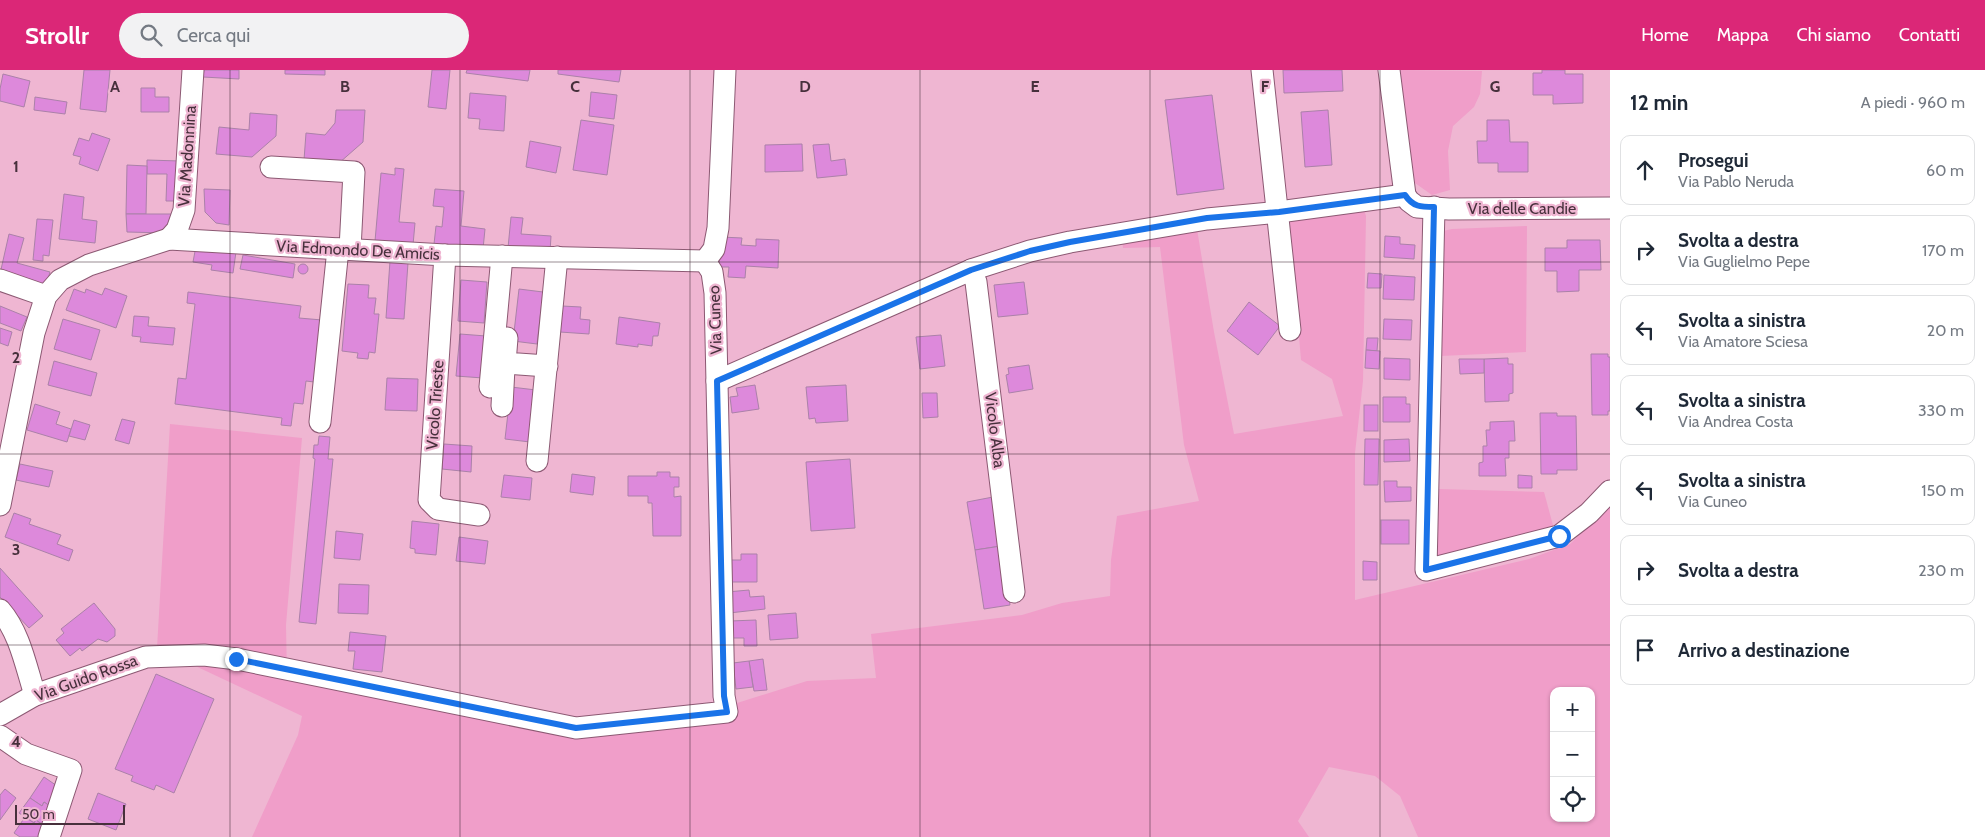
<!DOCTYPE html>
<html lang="it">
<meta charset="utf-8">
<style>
body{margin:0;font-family:Cabin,sans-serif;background:#f2f2f3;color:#1f2937}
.controls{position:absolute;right:15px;bottom:15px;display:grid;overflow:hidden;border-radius:10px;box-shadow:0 1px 4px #0004}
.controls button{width:45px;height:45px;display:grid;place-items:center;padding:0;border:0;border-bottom:1px solid #e0e1e3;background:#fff;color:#1f2937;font:25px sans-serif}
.scale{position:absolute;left:15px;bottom:12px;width:110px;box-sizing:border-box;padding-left:5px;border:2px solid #47303c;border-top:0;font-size:14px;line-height:18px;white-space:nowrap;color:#47303c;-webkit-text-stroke:4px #efb6d2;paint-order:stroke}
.stop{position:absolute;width:15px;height:15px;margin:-11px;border:4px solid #1a73e8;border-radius:50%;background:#fff}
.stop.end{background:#1a73e8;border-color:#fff;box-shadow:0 1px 5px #0008}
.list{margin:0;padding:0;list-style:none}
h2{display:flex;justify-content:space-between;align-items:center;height:65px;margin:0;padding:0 20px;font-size:21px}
h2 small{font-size:16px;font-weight:400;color:#747a83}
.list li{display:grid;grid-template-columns:32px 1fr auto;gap:15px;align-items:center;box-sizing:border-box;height:70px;margin:0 10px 10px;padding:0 10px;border:1px solid #e0e1e3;border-radius:10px}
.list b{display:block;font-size:19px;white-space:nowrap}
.list p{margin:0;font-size:16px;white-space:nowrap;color:#747a83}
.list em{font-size:16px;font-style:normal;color:#747a83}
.icon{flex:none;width:28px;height:28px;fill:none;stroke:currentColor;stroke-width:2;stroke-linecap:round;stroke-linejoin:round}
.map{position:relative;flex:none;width:1610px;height:767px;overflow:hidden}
header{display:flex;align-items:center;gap:30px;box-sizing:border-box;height:70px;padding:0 25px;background:#db2777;color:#fff}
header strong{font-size:24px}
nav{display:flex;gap:28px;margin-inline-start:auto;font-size:18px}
.search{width:350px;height:45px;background:#f2f2f3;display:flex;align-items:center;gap:12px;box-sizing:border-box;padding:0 18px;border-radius:28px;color:#747a83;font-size:19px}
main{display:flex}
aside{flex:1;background:#fff}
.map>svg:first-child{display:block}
.green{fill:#f09ec9;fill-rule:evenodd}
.building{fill:#dd89db;stroke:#ab81a9}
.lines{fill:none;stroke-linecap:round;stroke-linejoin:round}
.minor-casing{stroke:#8c5973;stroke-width:23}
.minor{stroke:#fff;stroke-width:21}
.route{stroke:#1a73e8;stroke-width:6}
.grid{fill:none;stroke:#47303c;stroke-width:1;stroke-opacity:0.55}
.labels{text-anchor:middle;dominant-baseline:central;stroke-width:4.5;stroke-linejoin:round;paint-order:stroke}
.street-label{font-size:16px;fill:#47303c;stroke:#efb6d2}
.grid-label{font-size:16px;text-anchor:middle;font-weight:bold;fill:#47303c;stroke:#efb6d2;stroke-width:4.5;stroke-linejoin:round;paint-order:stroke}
</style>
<header>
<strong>Strollr</strong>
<div class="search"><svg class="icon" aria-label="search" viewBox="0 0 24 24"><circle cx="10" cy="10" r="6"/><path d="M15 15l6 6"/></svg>Cerca qui</div>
<nav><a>Home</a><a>Mappa</a><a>Chi siamo</a><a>Contatti</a></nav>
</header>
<main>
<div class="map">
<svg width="1610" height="767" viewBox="0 0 1610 767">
<rect width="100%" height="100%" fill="#efb6d2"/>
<g class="green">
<path d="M1399,0L1482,1L1480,24L1474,37L1453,56L1448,81L1450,120L1432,125L1415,113Z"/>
<path d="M1362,133L1366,146L1363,311L1355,383V530L1529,489L1570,474L1610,436V767H1418L1400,726L1375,706L1329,697L1298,751L1309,767H252L298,665L302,646L157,578L170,354L302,368L286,555L287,607L566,665L718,639L807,611L876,608L871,564L1022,545L1062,533L1110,526L1111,490L1117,446L1199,431L1184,375L1160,177L1123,178L1121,154L1196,153L1214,262L1234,364L1343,346L1332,309L1301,290L1289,148ZM1554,621H1591V748H1554Z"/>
<path d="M1527,156L1526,282L1441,286L1443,161L1452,159Z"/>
<path d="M1439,419L1544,422L1554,459L1432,490Z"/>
</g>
<g class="building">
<path d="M84,0H110L106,42L80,39Z"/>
<path d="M204,0H239V9L203,7Z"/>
<path d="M285,0H325V5L285,4Z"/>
<path d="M432,0H450L446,39L428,37Z"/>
<path d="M467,0H530L528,11L466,3Z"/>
<path d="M558,0H621L619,12L558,4Z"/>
<path d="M1283,0H1342L1343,21L1284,23Z"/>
<path d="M1542,0H1565V4H1583V33L1553,34V25H1533V3H1542Z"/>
<path d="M3,4L30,11L24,37L0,31V19Z"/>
<path d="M141,18H155V27H169V42H141Z"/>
<path d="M591,22L617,25L614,49L589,46Z"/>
<path d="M470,23L506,26L504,61L479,59L480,49L468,48Z"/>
<path d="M1212,25L1224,119L1177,125L1165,30Z"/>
<path d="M35,27L67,32L65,44L34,40Z"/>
<path d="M336,40H365L363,72L339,93L304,90L306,63L325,65L335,53Z"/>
<path d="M1328,40L1332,95L1305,97L1301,42Z"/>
<path d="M250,43L277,45L276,66L252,87L216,84L219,57L249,60Z"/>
<path d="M581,50L614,55L607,105L573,100Z"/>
<path d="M1487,50H1509L1510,72H1528V102H1498V93H1478L1477,71H1487Z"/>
<path d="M92,63L110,69L98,101L79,94L81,87L73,85L79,68L89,71Z"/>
<path d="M530,71L561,77L556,103L526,97Z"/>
<path d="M802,74L803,101L765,102V75Z"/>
<path d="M829,74L831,91L845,89L847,105L817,108L813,75Z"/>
<path d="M147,90L180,91L179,131H166L167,104H147Z"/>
<path d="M127,95L147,96L146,144H126Z"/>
<path d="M395,98L404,99L399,152L415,153L413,175L375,171L381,103L395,105Z"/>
<path d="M204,119L230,120L229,155L216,153L205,142Z"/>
<path d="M435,119L464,121L461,156L485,159L483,179L434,174L436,156L442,157L444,137L433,136Z"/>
<path d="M64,124L84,127L82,149L97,151L95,173L59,169Z"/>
<path d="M126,144H176L167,163L127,162Z"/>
<path d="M511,147L523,148L521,164L551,166L550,182L508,178Z"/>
<path d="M37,149L53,150L49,186L43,185V191L33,190Z"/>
<path d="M9,164L24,168L17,193L50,202L46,216L0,204Z"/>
<path d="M1385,166L1400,167V174L1415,175L1414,189L1384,187Z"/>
<path d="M721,167L742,168L741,175L756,176V169L779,170L778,198L746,196L745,208L728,207L729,197H719Z"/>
<path d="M1567,170H1600L1601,200H1579V221L1557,222V201H1545V178H1567Z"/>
<path d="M196,176L236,182L233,203L211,200L212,195L193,192Z"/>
<path d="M243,185L295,194L293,208L240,199Z"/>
<path d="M390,191L408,193L404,249L386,248Z"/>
<circle cx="303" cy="199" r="5"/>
<path d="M1368,203L1382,204L1381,218H1367Z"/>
<path d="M1384,205L1415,207L1414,230L1383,229Z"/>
<path d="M461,210L487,212L484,253L458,251Z"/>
<path d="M1024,212L1028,244L998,247L994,215Z"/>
<path d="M348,214L369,215L368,228H376L374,244H379L375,283L369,282L368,289L357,288L358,283L342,281Z"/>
<path d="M105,218L127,226L116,258L66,240L74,219L85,223L86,219L102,225Z"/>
<path d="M519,219L543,222L537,274L513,271Z"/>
<path d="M188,222L301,236L299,248L322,250L314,312L306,311L303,334L294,333L291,356L281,355L282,348L175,334L178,308L186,309L195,234L187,233Z"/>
<path d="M1249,232L1280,256L1258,285L1227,261Z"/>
<path d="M0,236L27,247L21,261L0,253Z"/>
<path d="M562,236L581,237L580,249L590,250L589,264L560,262Z"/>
<path d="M134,246L149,247L148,256L175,258L173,275L140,272L141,267L132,266Z"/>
<path d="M619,247L660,253L658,266H653L652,276L638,274V277L616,274Z"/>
<path d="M63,249L100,260L91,290L54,279Z"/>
<path d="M1384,249L1412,250L1411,270L1383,269Z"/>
<path d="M0,258L12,262L8,276L0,273Z"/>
<path d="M460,264L486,266L483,308L456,306Z"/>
<path d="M941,265L945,296L920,299L916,267Z"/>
<path d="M1367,268H1378L1377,281L1366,280Z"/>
<path d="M1366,280L1380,281L1379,299L1365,298Z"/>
<path d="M1591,284H1608V287H1610V341H1608V345H1592Z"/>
<path d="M1384,288L1410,289V310L1384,309Z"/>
<path d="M1508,288V294H1513V323L1509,324V331L1485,332L1484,289Z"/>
<path d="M1459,289H1484V303L1460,304Z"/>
<path d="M54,291L97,303L91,326L48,315Z"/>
<path d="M1029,295L1033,319L1009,323L1006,305L1009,304L1008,298Z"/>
<path d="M387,308L418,309L417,341L385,340Z"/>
<path d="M755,315L759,339L732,343L730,327L738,326L736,318Z"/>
<path d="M846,315L848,351L816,353L815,348L809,349L806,317Z"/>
<path d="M511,317L536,320L530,372L505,369Z"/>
<path d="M922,323H937L938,347L923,348Z"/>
<path d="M1383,327H1406V334H1410V352H1383Z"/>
<path d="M35,334L60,342L56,354L71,359L67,372L27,360Z"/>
<rect x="1364" y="335" width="14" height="26"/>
<path d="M1540,343H1557V346H1576L1577,400H1557V404H1541Z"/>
<path d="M122,349L135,352L129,374L115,370Z"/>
<path d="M74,350L90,355L85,370L69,366Z"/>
<path d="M1514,351L1515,371H1509V388H1505L1506,406H1479V393L1483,392V376H1487L1486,360H1490V352Z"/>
<path d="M319,366L330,367L328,389H333L316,554L299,552L315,389L313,388L314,375H318Z"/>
<path d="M1365,369H1379L1378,415H1364Z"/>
<path d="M1409,369L1410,391L1384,392V370Z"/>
<path d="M444,374L472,376L471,402L442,399Z"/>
<path d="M850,389L855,458L811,461L806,392Z"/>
<path d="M20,394L53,401L49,417L16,410Z"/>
<path d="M657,402H670V407H679V417H674V427L681,426V466H653L652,433H648V426H628V406H657Z"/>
<path d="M572,404L595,407L593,425L570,422Z"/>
<path d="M504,405L532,408L530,430L501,427Z"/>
<path d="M1518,405L1532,406V418H1518Z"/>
<path d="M1384,411H1397V417H1411V431L1385,432Z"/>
<path d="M993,427L1001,476L975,480L967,432Z"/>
<path d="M14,443L31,449L29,454L61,465L57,474L73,480L69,491L5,467Z"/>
<rect x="1381" y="450" width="28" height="24"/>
<path d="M412,451L439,454L436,485L415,483V479L410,478Z"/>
<path d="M336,461L363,464L360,490L334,488Z"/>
<path d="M459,467L488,471L485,494L456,491Z"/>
<path d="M1001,476L1010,535L984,539L975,480Z"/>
<path d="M741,484H757V512H729L728,490H741Z"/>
<path d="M1363,491L1377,492V510H1363Z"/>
<path d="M0,498L43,546L29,558L0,527Z"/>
<path d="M339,514L369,515L368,544L338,543Z"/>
<path d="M749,520L750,527L764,526L765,539L729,543L727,522Z"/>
<path d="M94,533L115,559V566L107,572L98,569L82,581L80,578L70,586L56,570L64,563L61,559Z"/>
<path d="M796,543L798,568L770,570L768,545Z"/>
<path d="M756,550L757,576H744V568H731L730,551Z"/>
<path d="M350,562L386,566L382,602L353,599L355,581H348Z"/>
<path d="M763,589L767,620L754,621L749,591Z"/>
<path d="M749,591L753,617L736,619L733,593Z"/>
<path d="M156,604L214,629L174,723L156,715L154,720L131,711L133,706L115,699Z"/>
<path d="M44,707L63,720L51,737L44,732L42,736L30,728Z"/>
<path d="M5,719L16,728L0,750V725Z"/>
<path d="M98,723L126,734L116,760L88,749Z"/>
<path d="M30,728L42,736L44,732L56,740L45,756L36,750L34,753L19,743Z"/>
<path d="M25,747L34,753L36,750L48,759L42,767H20L14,763Z"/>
</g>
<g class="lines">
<g class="minor-casing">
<g id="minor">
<path d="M1262,0L1290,260"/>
<path d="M1389,0L1405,125L1409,131L1417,137L1449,139L1610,138"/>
<path d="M271,97L354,102L350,179"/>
<path d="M1434,137L1426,500L1559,466L1589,443L1610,421"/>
<path d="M169,169L177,160L184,140L193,0"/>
<path d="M445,185L429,430L438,439L479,445"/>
<path d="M971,200L976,212L1014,522"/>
<path d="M0,210L46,226"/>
<path d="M507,268L505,293L547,296"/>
<path d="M717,311L971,200L1030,181L1070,172L1207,149L1279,142L1405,125"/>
<path d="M490,317L502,186"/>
<path d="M502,336L504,298"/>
<path d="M320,352L338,179"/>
<path d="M537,391L557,187"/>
<path d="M0,435L34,263L46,226L60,210L89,195L169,169L445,185L705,191L714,179L718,158L725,0"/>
<path d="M0,540C20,563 26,597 35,625"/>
<path d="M0,645L35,625L146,587L204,585L237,589L576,658L727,642L724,626L715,223L712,202L705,191"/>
<path d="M0,666L26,684L71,700L49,767"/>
</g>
</g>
<use href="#minor" class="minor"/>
</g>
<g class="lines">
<path class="route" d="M236,589L576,658L727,642L724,626L717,311L971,200L1030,181L1070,172L1207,148L1279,142L1405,125C1413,137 1421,137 1434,137L1426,500L1559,466"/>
</g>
<path class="grid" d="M230,0V767M460,0V767M690,0V767M920,0V767M1150,0V767M1380,0V767M0,192H1610M0,384H1610M0,575H1610"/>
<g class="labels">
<g class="street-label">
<text transform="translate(187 86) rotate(-86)">Via Madonnina</text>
<text x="1522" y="138">Via delle Candie</text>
<text transform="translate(358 180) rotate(3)">Via Edmondo De Amicis</text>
<text transform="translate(715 250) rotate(-92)">Via Cuneo</text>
<text transform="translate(435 335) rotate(-86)">Vicolo Trieste</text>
<text transform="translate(995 360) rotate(83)">Vicolo Alba</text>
<text transform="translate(86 608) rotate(-20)">Via Guido Rossa</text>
</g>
</g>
<g class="grid-label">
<text x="115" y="22">A</text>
<text x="345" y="22">B</text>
<text x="575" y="22">C</text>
<text x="805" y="22">D</text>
<text x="1035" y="22">E</text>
<text x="1265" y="22">F</text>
<text x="1495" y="22">G</text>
<text x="16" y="102">1</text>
<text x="16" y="293">2</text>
<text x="16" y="485">3</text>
<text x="16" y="677">4</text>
</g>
</svg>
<div class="controls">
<button>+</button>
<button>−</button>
<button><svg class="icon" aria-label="locate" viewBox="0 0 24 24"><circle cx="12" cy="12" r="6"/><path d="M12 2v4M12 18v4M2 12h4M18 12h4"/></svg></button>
</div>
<div class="scale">50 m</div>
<div class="stop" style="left:1559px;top:466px"></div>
<div class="stop end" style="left:236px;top:589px"></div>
</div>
<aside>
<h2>12 min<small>A piedi · 960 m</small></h2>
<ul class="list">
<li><svg class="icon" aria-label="ahead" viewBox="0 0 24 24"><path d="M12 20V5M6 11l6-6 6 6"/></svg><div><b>Prosegui</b><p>Via Pablo Neruda</p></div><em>60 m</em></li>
<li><svg class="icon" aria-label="right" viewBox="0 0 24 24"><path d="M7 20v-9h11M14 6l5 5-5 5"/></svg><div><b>Svolta a destra</b><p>Via Guglielmo Pepe</p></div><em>170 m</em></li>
<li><svg class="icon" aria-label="left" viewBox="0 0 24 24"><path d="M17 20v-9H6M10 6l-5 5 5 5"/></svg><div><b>Svolta a sinistra</b><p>Via Amatore Sciesa</p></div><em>20 m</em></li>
<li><svg class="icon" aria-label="left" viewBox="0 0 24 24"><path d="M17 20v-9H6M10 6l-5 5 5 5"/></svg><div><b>Svolta a sinistra</b><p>Via Andrea Costa</p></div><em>330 m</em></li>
<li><svg class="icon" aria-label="left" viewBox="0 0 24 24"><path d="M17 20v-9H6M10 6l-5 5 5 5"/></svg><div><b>Svolta a sinistra</b><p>Via Cuneo</p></div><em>150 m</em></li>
<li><svg class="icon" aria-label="right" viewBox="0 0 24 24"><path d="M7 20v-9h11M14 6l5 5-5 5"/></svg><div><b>Svolta a destra</b></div><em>230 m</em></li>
<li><svg class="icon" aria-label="arrive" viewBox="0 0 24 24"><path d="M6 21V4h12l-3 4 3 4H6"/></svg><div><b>Arrivo a destinazione</b></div></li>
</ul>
</aside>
</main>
